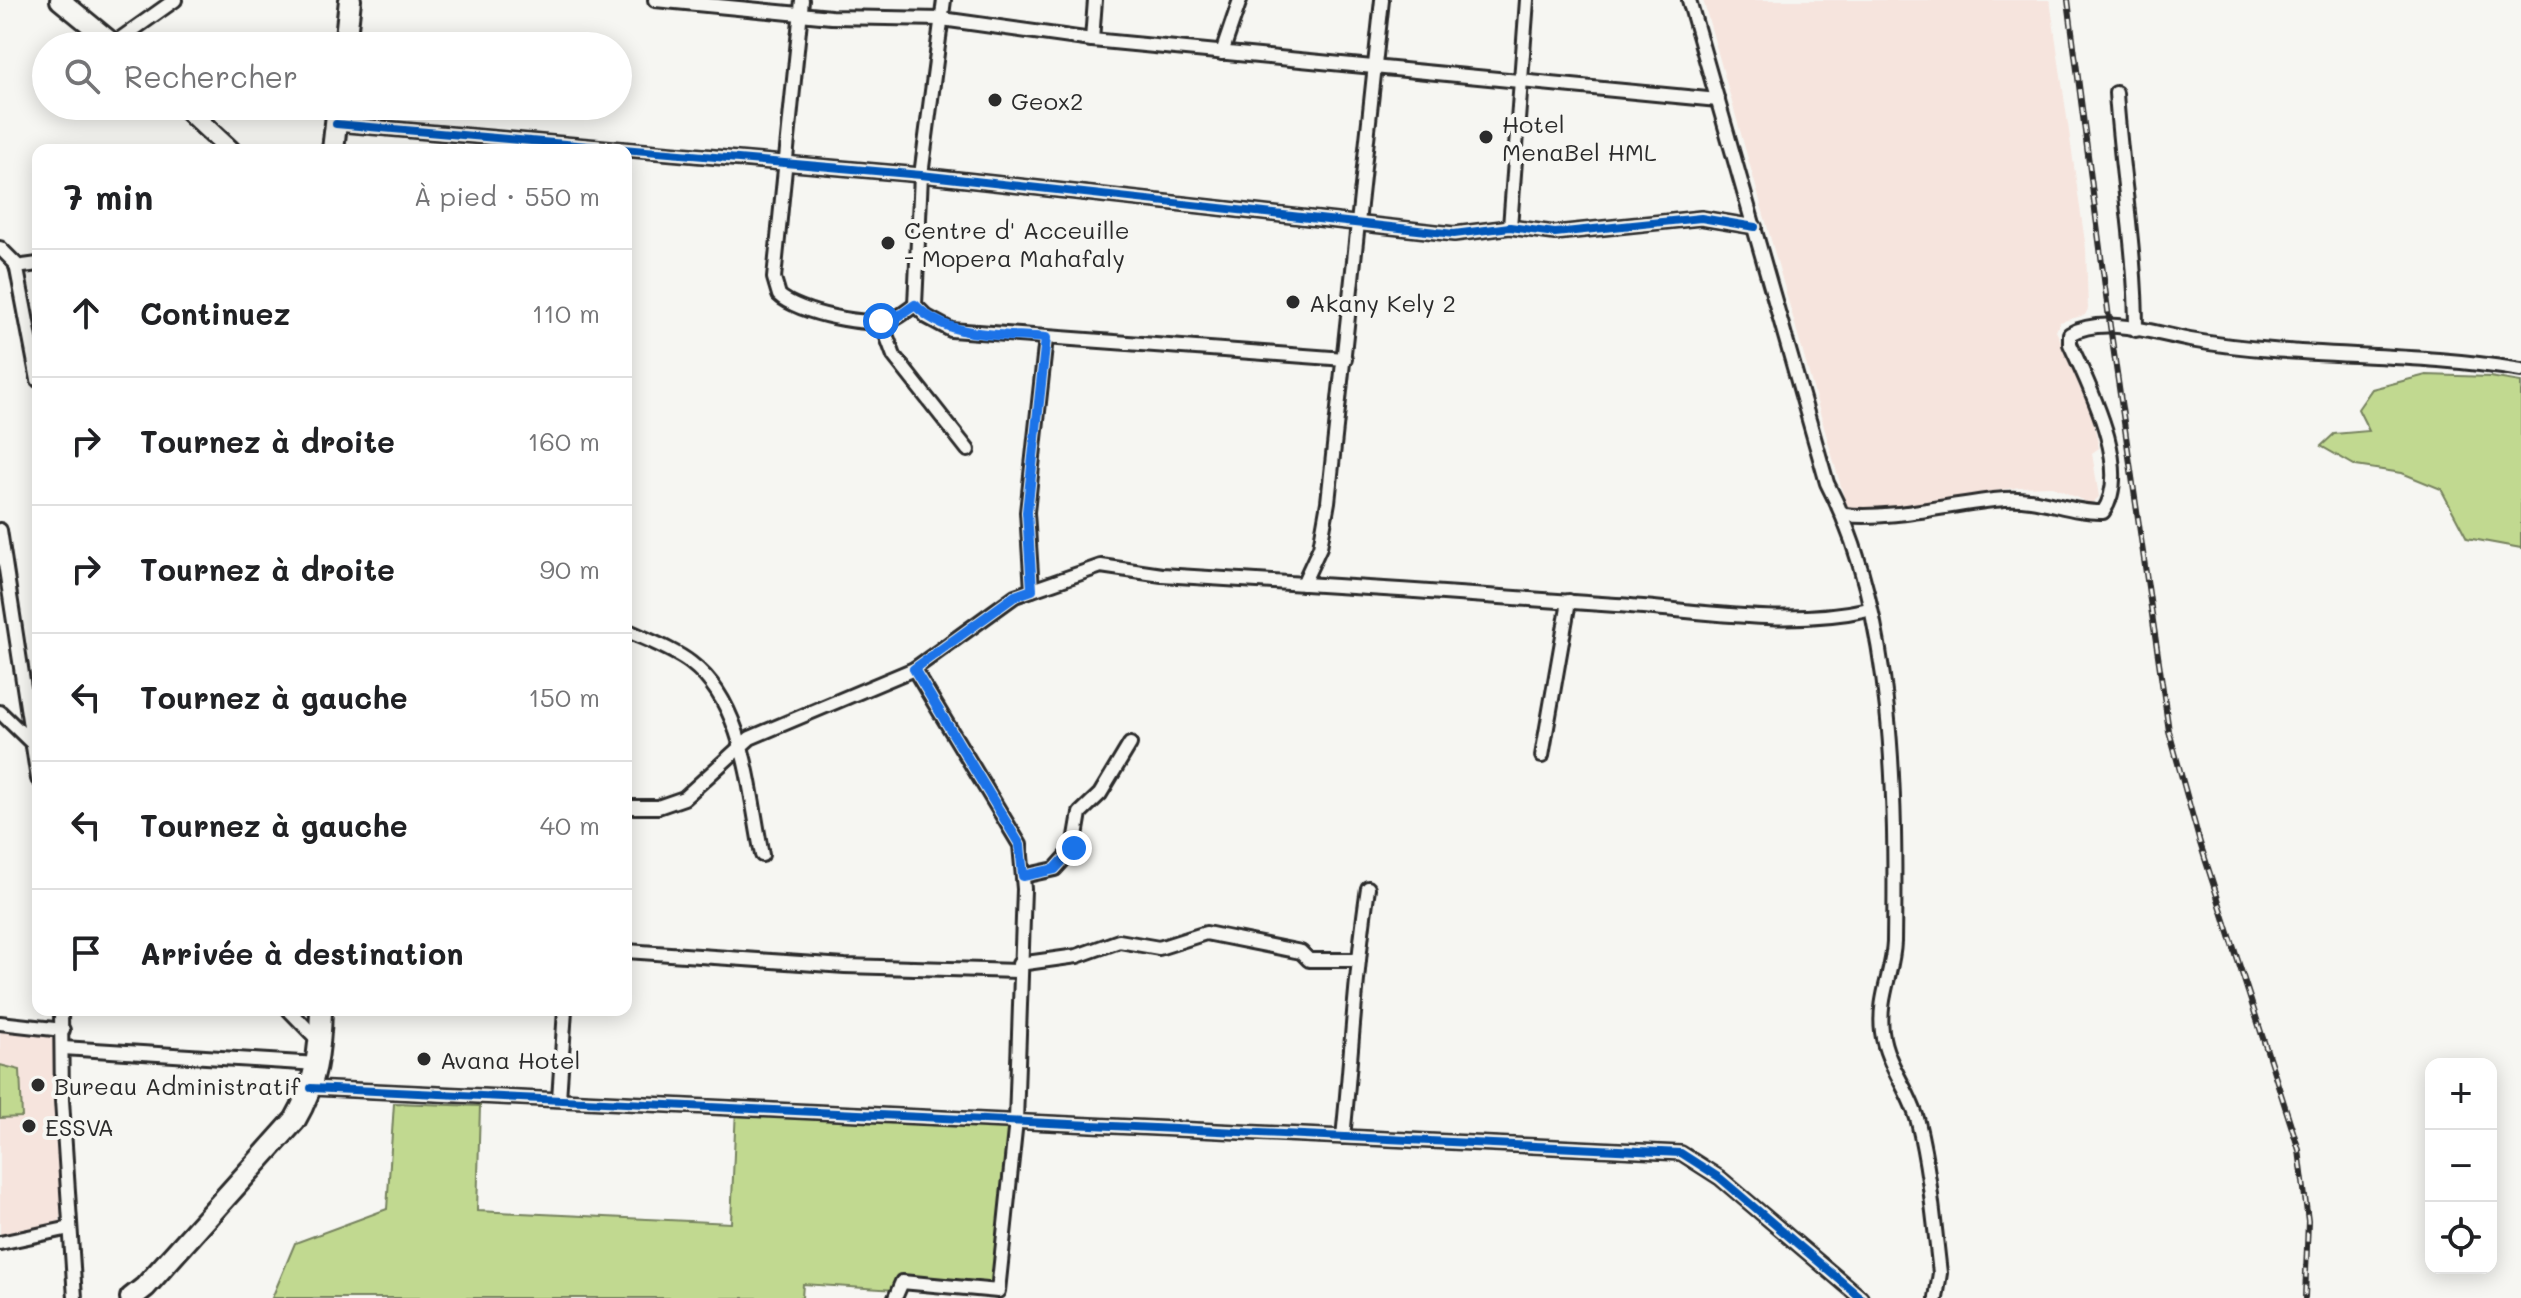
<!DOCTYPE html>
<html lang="fr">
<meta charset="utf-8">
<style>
body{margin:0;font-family:Mali,sans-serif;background:#f6f6f6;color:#202124}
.controls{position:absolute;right:24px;bottom:24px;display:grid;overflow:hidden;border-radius:16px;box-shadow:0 4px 20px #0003}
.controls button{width:72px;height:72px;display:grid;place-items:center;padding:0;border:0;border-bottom:2px solid #e0e0e0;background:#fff;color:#202124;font:40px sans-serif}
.stop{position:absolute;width:24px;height:24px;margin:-18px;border:6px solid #1a73e8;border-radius:50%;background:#fff}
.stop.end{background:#1a73e8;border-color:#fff;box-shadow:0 2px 8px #0008}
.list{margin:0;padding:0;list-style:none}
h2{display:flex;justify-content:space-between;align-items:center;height:104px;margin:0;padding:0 32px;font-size:34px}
h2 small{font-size:26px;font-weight:400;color:#757577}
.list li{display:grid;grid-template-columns:52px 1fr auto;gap:24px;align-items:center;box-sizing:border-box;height:128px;padding:0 32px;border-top:2px solid #e0e0e0}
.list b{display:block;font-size:30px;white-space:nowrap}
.list em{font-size:26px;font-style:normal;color:#757577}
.icon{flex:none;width:44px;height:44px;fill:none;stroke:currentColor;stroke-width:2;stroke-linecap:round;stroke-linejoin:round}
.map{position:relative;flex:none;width:2521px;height:1298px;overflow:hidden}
.search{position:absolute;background:#fff;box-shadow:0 4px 20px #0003;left:32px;top:32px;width:600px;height:88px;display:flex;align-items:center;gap:20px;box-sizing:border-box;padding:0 28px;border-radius:44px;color:#757577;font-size:30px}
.panel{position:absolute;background:#fff;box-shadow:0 4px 20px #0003;left:32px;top:144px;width:600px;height:872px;border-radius:16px}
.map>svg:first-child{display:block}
.built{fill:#f6e4dd}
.green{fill:#c1d990;stroke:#76825e;stroke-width:2}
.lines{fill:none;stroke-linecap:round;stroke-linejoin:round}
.street-casing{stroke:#2b2b2b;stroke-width:18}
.secondary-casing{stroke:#2b2b2b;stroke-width:24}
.primary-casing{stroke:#2b2b2b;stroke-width:26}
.street{stroke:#f6f6f2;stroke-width:12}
.secondary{stroke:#f6f6f2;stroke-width:18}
.primary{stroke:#f6f6f2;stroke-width:20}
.rail-casing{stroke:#2b2b2b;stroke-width:6}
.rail{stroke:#f6f6f2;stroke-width:3;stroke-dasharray:9;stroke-linecap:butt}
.cycleway-casing{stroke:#f6f6f2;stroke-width:13}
.cycleway{stroke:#0057b8;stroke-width:8}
.route{stroke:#1a73e8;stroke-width:10}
.poi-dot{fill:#2b2b2b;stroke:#f6f6f2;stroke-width:3}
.labels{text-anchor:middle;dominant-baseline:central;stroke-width:8;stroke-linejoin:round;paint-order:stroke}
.poi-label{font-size:24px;fill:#2b2b2b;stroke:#f6f6f2;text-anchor:start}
</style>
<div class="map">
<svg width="2521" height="1298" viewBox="0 0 2521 1298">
<rect width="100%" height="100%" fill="#f6f6f2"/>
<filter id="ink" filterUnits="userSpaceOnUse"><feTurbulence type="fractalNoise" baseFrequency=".0125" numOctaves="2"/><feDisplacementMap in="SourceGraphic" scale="16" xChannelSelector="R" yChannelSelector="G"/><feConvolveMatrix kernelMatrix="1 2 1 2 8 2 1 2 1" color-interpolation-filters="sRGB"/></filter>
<g filter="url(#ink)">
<g class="built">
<path d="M1703,0H2050L2086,249L2088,309L2085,315L2060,322L2056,331L2088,397L2099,448L2092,453L2099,497L2091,504L2051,486L2020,487L1867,511L1847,508Z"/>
<path d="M0,1030L53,1037L61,1214L59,1228L0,1239Z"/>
</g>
<g class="green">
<path d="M2426,375L2490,377L2521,382V548L2467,538L2441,489L2402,473L2356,466L2321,446L2334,434L2369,431L2358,409L2372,389Z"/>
<path d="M0,1065L20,1070L22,1117L0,1118Z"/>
<path d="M394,1103L480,1106L477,1211L731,1223L736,1107L1016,1121L998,1291L902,1282L896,1290L803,1284L802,1298H272L295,1243L387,1209Z"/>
</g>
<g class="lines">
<g class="street-casing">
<g id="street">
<path d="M655,0L831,17L942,19L1092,40L1718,100"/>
<path d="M802,0L774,278L779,295C796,312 871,329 894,319C901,316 909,309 915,305"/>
<path d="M944,0L921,175L915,305L927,317L951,330L1345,359"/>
<path d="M1689,0L1827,483C1895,613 1896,798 1894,942C1893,972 1878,997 1882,1032C1886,1064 1910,1091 1918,1122C1930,1171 1934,1223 1940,1273L1936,1298"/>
<path d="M1092,40L1095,0"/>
<path d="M113,44L175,0"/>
<path d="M1222,53L1240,0"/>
<path d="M2116,93C2121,172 2136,250 2136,330"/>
<path d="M336,124L921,175L1454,234L1510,227L1555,233L1701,218L1755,227"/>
<path d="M1510,227L1527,0"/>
<path d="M0,248L16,264L38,380"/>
<path d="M16,267L38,264"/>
<path d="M881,321L894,356L968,450"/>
<path d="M1844,515C1898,520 1951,503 2005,499C2039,496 2069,513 2103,512C2133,470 2089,386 2070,344V334C2104,315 2154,333 2190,340C2299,359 2412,351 2521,370"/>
<path d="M0,530L38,779"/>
<path d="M1303,584L1320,547L1328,502L1382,0"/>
<path d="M1032,590L1027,512L1046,338"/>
<path d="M626,630C647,640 673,649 691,663C746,705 749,793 762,855"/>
<path d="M0,712L35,746"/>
<path d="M1542,756L1569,601"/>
<path d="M626,807H658L684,798L750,738L914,669L1015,596L1101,566L1162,575C1313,584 1465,594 1616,605C1700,610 1785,628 1869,609"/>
<path d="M1023,876L1055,869L1074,848L1080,813L1100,794L1130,744"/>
<path d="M626,951L845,966L1018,971"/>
<path d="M1019,964L1077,956L1119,941L1159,948L1206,933L1301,952L1309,960H1359"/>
<path d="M61,1010L62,1100L75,1298"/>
<path d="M289,1010L320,1042"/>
<path d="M0,1023L63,1030"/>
<path d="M63,1048L318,1064"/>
<path d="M311,1088L1681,1153L1720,1178L1861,1298"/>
<path d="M559,1099L565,1010"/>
<path d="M1343,1137C1352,1054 1355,970 1368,888"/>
<path d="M0,1243L70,1228"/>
<path d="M895,1298L902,1282L998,1291L1016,1121L1024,889L1020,845L914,669"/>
</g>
</g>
<g class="secondary-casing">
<g id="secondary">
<path d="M60,0L116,46"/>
<path d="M183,106L230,150"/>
</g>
</g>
<g class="primary-casing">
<g id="primary">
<path d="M345,46L350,0"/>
<path d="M333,150L338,106"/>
<path d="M131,1298L145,1287L295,1120C316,1084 320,1051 321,1010"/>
</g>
</g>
<use href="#street" class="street"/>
<use href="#secondary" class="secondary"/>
<use href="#primary" class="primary"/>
<g class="rail-casing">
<path id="rail" d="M2068,0L2110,326L2169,731L2200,843L2299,1150L2308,1221L2305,1298"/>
</g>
<use href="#rail" class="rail"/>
<g class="cycleway-casing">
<g id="cycleway">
<path d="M336,124L921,175L1454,234L1510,227L1555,233L1701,218L1755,227"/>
<path d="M311,1088L1681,1153L1720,1178L1861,1298"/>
</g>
</g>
<use href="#cycleway" class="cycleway"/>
</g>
</g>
<g class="lines" filter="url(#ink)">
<path class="route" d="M881,321L893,320L915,305C948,339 1001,334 1046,338L1027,512L1032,590L1015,596L914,669L1020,845L1023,876L1055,869L1074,848"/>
</g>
<g class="poi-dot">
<circle cx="995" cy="100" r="8"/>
<circle cx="1486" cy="137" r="8"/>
<circle cx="888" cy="243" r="8"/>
<circle cx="1293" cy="302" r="8"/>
<circle cx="424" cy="1059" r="8"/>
<circle cx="38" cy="1085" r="8"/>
<circle cx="29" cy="1126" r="8"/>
</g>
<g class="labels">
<g class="poi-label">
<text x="1011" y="100">Geox2</text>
<text x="1502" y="123">Hotel<tspan x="1502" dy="28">MenaBel HML</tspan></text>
<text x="904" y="229">Centre d' Acceuille<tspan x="904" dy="28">- Mopera Mahafaly</tspan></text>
<text x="1309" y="302">Akany Kely 2</text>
<text x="440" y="1059">Avana Hotel</text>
<text x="54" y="1085">Bureau Administratif</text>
<text x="45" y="1126">ESSVA</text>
</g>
</g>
</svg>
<div class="controls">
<button>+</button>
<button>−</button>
<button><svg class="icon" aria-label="locate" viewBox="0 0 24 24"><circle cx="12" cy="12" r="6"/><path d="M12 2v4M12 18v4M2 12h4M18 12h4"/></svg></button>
</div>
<div class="stop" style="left:881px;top:321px"></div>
<div class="stop end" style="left:1074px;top:848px"></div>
<div class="search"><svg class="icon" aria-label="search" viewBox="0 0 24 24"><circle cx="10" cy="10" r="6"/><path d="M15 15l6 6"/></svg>Rechercher</div>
<section class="panel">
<h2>7 min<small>À pied · 550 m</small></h2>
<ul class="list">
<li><svg class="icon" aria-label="ahead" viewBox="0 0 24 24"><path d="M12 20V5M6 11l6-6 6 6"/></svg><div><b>Continuez</b></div><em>110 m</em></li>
<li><svg class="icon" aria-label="right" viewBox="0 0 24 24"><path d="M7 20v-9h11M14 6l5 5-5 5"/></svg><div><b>Tournez à droite</b></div><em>160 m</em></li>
<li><svg class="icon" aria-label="right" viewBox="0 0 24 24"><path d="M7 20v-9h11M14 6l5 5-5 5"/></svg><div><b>Tournez à droite</b></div><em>90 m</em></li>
<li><svg class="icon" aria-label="left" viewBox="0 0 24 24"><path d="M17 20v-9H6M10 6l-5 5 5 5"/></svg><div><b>Tournez à gauche</b></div><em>150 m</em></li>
<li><svg class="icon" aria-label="left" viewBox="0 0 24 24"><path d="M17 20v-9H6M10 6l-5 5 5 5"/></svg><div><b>Tournez à gauche</b></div><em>40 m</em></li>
<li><svg class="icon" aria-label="arrive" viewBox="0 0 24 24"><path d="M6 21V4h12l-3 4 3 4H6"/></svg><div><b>Arrivée à destination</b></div></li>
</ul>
</section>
</div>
